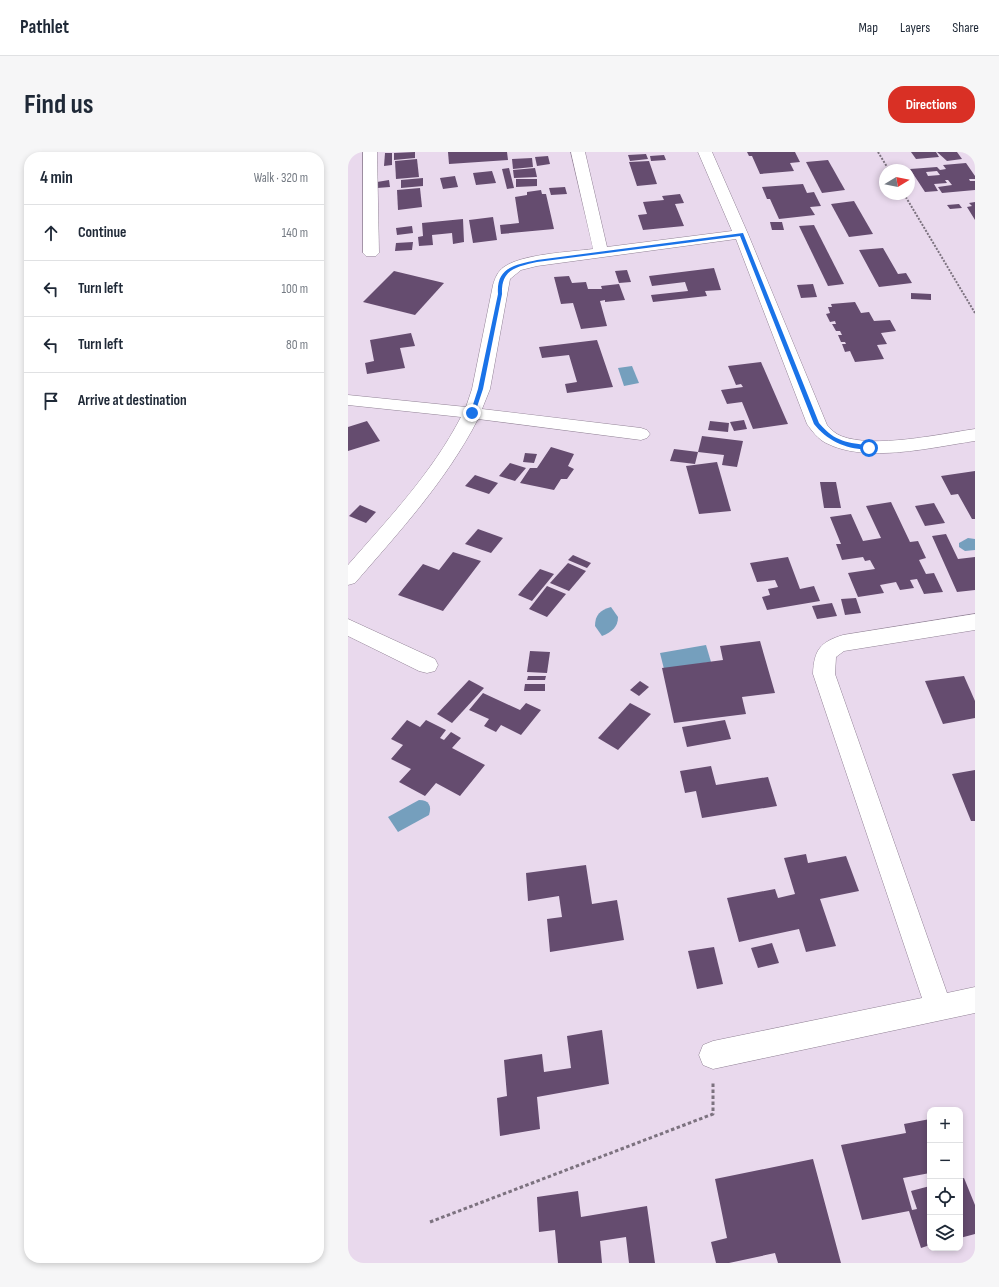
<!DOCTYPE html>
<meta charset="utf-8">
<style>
body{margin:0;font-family:"Sofia Sans Condensed",sans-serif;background:#f6f6f7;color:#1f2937}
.controls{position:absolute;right:12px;bottom:12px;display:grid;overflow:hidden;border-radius:8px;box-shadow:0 2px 6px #0003}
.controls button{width:36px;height:36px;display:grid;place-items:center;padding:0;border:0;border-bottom:1px solid #e0e1e3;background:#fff;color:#1f2937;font:20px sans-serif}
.compass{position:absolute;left:531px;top:12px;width:36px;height:36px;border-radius:50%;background:#fff;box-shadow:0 2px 6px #0003;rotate:80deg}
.stop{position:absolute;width:12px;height:12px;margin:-9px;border:3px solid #1a73e8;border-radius:50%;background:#fff}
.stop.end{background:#1a73e8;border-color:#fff;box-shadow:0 1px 4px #0008}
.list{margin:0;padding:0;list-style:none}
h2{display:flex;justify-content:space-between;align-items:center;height:52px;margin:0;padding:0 16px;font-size:17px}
h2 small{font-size:13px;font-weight:400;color:#747a83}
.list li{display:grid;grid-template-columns:26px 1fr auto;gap:12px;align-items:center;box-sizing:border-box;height:56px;padding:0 16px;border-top:1px solid #e0e1e3}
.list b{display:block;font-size:15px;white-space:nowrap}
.list em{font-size:13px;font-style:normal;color:#747a83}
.icon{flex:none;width:22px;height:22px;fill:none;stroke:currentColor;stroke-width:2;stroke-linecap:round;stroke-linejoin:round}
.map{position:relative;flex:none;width:627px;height:1111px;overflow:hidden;border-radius:16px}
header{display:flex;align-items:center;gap:24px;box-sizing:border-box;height:56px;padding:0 20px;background:#fff;border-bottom:1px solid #e0e1e3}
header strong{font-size:19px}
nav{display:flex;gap:22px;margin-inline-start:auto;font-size:14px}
.intro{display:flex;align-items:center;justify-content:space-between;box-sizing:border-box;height:96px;padding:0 24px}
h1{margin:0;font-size:28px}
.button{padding:10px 18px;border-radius:16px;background:#d93025;color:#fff;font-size:14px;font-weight:700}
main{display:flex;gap:24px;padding:0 24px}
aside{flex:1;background:#fff;border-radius:16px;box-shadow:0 2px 6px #0003}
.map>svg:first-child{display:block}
.water{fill:#759fbd}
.building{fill:#654c6f;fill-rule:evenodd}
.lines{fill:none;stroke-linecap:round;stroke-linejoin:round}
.minor-casing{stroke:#928396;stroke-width:1}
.path-far1{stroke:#7c727f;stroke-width:2;stroke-dasharray:2 1.5;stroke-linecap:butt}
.path{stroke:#7c727f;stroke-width:3;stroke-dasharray:3.5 2.5;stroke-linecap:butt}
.minor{fill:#fff;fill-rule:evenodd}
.route{fill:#1a73e8}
</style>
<header>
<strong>Pathlet</strong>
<nav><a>Map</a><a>Layers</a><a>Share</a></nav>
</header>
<div class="intro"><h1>Find us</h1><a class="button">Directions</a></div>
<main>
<aside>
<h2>4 min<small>Walk · 320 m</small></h2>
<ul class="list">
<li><svg class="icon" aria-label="ahead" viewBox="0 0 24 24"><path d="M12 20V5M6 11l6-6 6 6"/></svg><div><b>Continue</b></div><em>140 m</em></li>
<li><svg class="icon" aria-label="left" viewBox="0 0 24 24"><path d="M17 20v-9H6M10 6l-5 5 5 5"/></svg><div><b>Turn left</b></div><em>100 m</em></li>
<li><svg class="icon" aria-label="left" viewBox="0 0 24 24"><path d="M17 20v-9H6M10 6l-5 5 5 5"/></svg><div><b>Turn left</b></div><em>80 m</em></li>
<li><svg class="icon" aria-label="arrive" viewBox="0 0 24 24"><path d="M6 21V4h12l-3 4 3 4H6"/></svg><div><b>Arrive at destination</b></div></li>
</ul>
</aside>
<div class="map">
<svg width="627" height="1111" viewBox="0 0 627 1111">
<rect width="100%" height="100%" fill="#e9d9ed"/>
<g class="water">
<path d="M284,214L291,231L276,234L270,216Z"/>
<path d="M620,386L627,387V398L617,399L611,395V391Z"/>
<path d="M263,455L270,465C270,475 264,480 254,484L247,474C247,463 252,458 263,455Z"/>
<path d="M358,493L363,510L316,517L312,501Z"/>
<path d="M71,648C81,648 84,654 81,663L50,680L40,665Z"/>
</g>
<g class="building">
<path d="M67,0V6L46,8V1Z"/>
<path d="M100,0H159L160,8L101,12Z"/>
<path d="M399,0H447L452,10L442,11L446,19L412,22L404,4H401Z"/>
<path d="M563,0H588L591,5L568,7Z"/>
<path d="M589,0H609L614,7L599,9Z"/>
<path d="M37,1H44V13L36,14Z"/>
<path d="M298,2L300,7L282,9L280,3Z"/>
<path d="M316,3L318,8L303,9L302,4Z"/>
<path d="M200,4L202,12L189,14L187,5Z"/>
<path d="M184,6L185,15L165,17L164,7Z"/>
<path d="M69,7L71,25L48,27L47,9Z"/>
<path d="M480,8L497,38L474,41L458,10Z"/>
<path d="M301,9L309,32L289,34L281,10Z"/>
<path d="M618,11L627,24V27H621L622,29H627V38L594,41L590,35L604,33L600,28H597L599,31L586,32L590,39L577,40L562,17L589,15L592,18L598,17L595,13ZM589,19L592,23L580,24L578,20Z"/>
<path d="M161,16L166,36L159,37L154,17Z"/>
<path d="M187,16L189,25L166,26L165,18Z"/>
<path d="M144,19L148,31L128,33L125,21Z"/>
<path d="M107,24L110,35L95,37L92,26Z"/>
<path d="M75,26V34L53,36V28Z"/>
<path d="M168,27H189V34L168,35Z"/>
<path d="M41,28L42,35L29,36V30Z"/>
<path d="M455,32L459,41L466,40L473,54L462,55L467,63L431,67L422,47H419L414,35Z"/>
<path d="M217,35L219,42L203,43L201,36Z"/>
<path d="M72,36L74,55L50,58L49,38Z"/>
<path d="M193,38L194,42H198L206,77L153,82L152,73L171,71L167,45L179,43V40Z"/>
<path d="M332,42L336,51L327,52L336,74L295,78L290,63L299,62L295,50L316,48L314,44Z"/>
<path d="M506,49L525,82L501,85L483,52Z"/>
<path d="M627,50V68L619,55L624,54L621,51Z"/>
<path d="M611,52L614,56L602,57L599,53Z"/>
<path d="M145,65L149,88L125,91L121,68Z"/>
<path d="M115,67L116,90L105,92L104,81L84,83L85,93L71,94L70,85L75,84L74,71Z"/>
<path d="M422,70H434L436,78H424Z"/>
<path d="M466,73L496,132L480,134L451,74Z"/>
<path d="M64,74L65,81L49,83L48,76Z"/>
<path d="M65,90L64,98L47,99L48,91Z"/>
<path d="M535,96L550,122L558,121L564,131L531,135L511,98Z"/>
<path d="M366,116L373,138L357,139L359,144L305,150L303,143L340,139L337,130L304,134L301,124Z"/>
<path d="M279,118L283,130L271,131L267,119Z"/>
<path d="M46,119L96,131L67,163L15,150Z"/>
<path d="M221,124L224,131L238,130L240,137H254L253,134L271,132L277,148L257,150V148L252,149L259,174L233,177L225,151L213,152L206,125Z"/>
<path d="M465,132L469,145L453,146L449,133Z"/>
<path d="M563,141L583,142V148L563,147Z"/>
<path d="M507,150L513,161L521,160L526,169L542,168L548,179L533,181L539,192L529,193L536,207L507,210L502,199L497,200L494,192H498L497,190H493L490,183H494L492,179H488L484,172H488L487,169L482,170L478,162L482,161L480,155H484L483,152Z"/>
<path d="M63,181L67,194L52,196L57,216L19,222L17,211L26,209L22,188Z"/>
<path d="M249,188L265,235L219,241L217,232L229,230L221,203L194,206L191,195Z"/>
<path d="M413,210L440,272L405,277L394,250L379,252L373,238L395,235L393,232L388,233L380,214Z"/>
<path d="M396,268L399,277L386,279L382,270Z"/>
<path d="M19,269L32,289L0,299V275Z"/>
<path d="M362,269L381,271L380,280L360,278Z"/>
<path d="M354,284L395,289L389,315L374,313L376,303L350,300Z"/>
<path d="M203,295L226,302L220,314L226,317L219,327H213L206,338L172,331L182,316H189Z"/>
<path d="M326,297L350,300L347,312L322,309Z"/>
<path d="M177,301L189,302L186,311L175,310Z"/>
<path d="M369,310L383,359L351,362L338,314Z"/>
<path d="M162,311L178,316L167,329L151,324Z"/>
<path d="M627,319V367H624L610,342L603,343L593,324Z"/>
<path d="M127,323L150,331L141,342L117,334Z"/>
<path d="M472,330H488L493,356H476Z"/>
<path d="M543,350L562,390L570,389L578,406L571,408L578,422L586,421L595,440L576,442L569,427L562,428L566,436L552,438L548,430L532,433L536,441L510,445L500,421L527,417L522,408L517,409L515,405L494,408L488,392H493L482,365L503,362L515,389L533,386L518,354Z"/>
<path d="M586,351L597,371L577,374L567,354Z"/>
<path d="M12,353L28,360L18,371L1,364Z"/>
<path d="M130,377L155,386L143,401L117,392Z"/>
<path d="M598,382L610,407L627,405V438L609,440L584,384Z"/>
<path d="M105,400L133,409L95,459L50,443L75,412L91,418Z"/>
<path d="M225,403L243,411L239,416L220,408Z"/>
<path d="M440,405L452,437L466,434L472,449L419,458L414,445L422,443L420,437L430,435L427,428L409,430L402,411Z"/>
<path d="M220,411L238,419L221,439L202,431Z"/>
<path d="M192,417L206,422L184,449L170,443Z"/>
<path d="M199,434L218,442L199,465L181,457Z"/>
<path d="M508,446L513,461L497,463L493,447Z"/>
<path d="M484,451L489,464L469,467L464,454Z"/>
<path d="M412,489L427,541L394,545L398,562L326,571L314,516L375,508L372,494Z"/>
<path d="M182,499L202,500L199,521L179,520Z"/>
<path d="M180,524H198L197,528H179Z"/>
<path d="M616,524L627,549V566L595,572L577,529Z"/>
<path d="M121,528L136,536L104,571L89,562Z"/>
<path d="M292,529L301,535L291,544L282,538Z"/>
<path d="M177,532H197V539H176Z"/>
<path d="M135,541L172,558L178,551L193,558L173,583L153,573L148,580L136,574L141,567L121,558Z"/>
<path d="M282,551L303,562L270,598L250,586Z"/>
<path d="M59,568L72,575L78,568L98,578L92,586L96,588L103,580L113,586L104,596L137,613L112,644L88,631L77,644L51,630L63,617L43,607L55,593L43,587Z"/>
<path d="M377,568L383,587L339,595L334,575Z"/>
<path d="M363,614L368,633L420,625L429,654L354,666L348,639L337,641L332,619Z"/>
<path d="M627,618V669H623L604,622Z"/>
<path d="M458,702L460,711L498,704L511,739L472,747L488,794L458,800L451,777L391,790L379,746L427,737L430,746L447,742L436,706Z"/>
<path d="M238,713L244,752L269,748L276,788L202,800L199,767L214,765L211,744L180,749L178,721Z"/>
<path d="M424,791L431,811L410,816L403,796Z"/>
<path d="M366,795L375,832L349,837L340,799Z"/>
<path d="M254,878L261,932L189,945L192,977L152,984L149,946L159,944L156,908L194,902L196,920L223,916L219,884Z"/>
<path d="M582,967V1021L555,1026L564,1058L569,1057L563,1039L582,1034V1093L573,1096L561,1059L514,1068L493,993L558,981L556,972Z"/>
<path d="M465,1007L493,1111H430L427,1101L381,1111H368L363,1090L379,1086L367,1027Z"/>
<path d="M616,1026L627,1053V1082L612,1086V1027Z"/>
<path d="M230,1039L233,1065L299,1054L307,1111H281L278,1085L252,1089L254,1111H210L207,1078L191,1080L189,1045Z"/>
</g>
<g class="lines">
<g class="minor-casing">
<g id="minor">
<path d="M15,0H29L31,101L28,104H18L15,101Z"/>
<path d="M223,0H237L259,95L384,79L350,0H364L400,82L479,273C483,278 488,282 493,284C526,297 592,282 627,277V289C585,295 518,312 478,291C470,287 464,279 459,272L388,87L189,114L173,118L162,127L142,237L134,257L293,276L299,278L302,282L299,286L293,288L130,267C98,329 52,379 7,431L0,433V413C41,366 84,321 113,265L0,253V243L118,255L124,237L145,133C147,126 150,119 156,115C174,102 222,100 245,97Z"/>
<path d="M627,462V478L496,499L488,505L487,522L599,841L627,835V861L365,917L355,913L351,903L355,893L365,889L574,846L465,522C466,498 472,490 495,483Z"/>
<path d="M0,467L87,507L90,513L87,519L79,521L71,519L0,484Z"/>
</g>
</g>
<g class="path-far1">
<path d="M530,0L541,18"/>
<path d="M556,42L627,161"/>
</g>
<path class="path" d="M82,1070L365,962V929"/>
<use href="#minor" class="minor"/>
</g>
<path class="route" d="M395,81L471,271C488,291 499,290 523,294V297C501,299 479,289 466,272L392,84L189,110C168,115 153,117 154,142L135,237L127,261L122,262L130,237L150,142C148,115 167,113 189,108Z"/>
</svg>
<div class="controls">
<button>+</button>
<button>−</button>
<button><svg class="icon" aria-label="locate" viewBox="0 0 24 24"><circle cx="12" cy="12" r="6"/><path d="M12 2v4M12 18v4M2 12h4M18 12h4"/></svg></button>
<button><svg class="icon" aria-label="layers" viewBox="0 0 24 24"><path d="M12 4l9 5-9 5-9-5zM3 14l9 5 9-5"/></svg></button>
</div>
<svg class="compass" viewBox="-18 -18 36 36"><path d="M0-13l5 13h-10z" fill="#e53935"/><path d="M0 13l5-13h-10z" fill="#747a83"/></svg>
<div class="stop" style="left:521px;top:296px"></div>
<div class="stop end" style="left:124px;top:261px"></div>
</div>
</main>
